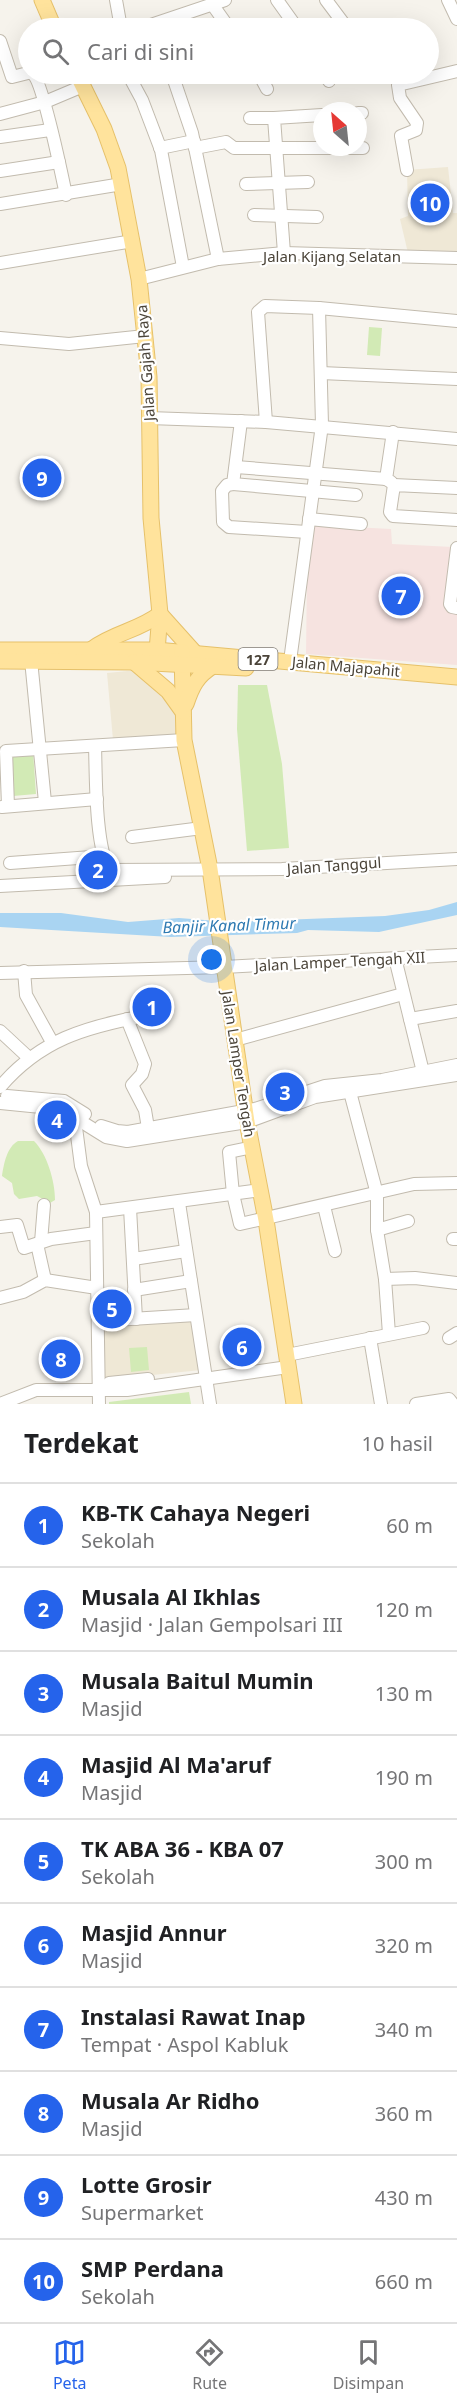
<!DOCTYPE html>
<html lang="id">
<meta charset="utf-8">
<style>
body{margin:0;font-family:"Noto Sans",sans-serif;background:#f2f2f2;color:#202124}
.compass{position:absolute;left:313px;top:102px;width:54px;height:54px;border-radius:50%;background:#fff;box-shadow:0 6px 24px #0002;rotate:333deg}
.you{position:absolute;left:212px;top:960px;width:21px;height:21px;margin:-15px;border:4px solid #fff;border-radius:50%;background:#1a73e8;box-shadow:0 0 0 9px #1a73e833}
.badge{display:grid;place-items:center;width:39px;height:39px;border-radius:50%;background:#2563eb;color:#fff;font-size:20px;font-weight:700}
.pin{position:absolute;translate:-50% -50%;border:3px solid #fff;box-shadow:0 2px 6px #0006}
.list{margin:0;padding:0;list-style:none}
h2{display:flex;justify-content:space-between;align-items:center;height:78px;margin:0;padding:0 24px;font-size:26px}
h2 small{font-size:20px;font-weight:400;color:#757577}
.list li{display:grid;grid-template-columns:39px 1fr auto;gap:18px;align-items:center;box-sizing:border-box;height:84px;padding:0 24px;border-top:2px solid #e0e0e0}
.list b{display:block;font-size:22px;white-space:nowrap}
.list p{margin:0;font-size:20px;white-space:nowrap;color:#757577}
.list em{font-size:20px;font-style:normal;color:#757577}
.icon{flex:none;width:33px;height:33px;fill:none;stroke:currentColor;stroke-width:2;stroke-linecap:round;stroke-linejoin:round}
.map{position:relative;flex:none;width:457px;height:1404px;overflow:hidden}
.search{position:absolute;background:#fff;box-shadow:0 6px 24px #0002;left:18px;right:18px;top:18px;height:66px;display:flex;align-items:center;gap:15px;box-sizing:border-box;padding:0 21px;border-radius:33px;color:#757577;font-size:22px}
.sheet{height:918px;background:#fff}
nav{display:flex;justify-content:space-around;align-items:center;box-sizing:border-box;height:84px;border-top:2px solid #e0e0e0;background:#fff;font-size:16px;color:#757577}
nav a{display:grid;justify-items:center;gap:3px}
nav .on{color:#2563eb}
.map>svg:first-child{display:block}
.education{fill:#efe8d6}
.medical{fill:#f6e3e0}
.green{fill:#d2eab5}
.water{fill:#a9d4f2}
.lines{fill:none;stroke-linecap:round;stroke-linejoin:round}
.minor-casing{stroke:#c2bbae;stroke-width:14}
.major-casing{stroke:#e6c16a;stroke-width:17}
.minor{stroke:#fff;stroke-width:12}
.major{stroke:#ffe39c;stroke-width:15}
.labels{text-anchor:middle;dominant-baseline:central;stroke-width:4.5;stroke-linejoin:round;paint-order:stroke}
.shield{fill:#fff;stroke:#817c74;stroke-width:1.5}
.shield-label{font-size:14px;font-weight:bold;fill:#4b4439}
.street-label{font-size:15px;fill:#4b4439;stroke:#fff}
.water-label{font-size:16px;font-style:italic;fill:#2e7ab2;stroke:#fff}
</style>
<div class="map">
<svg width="457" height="1404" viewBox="0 0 457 1404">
<rect width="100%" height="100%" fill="#f6f3ec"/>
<g class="education">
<path d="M448,167L453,213H457V254L408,253L400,219L408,216L407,170Z"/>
<path d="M138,670L172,703L181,739L113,740L107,673Z"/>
<path d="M189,1318L195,1322L201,1370L104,1380L103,1323Z"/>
</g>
<path class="medical" d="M313,525L391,529L392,544L453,547L445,610L457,611V665L306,654L307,574Z"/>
<g class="green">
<path d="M369,327L382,328L380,356L367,355Z"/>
<path d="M238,685H267L282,764L289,848L247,851L237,729Z"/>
<path d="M33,751L36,794L13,796L10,753Z"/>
<path d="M18,1141H34C47,1154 55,1181 55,1200L50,1203L37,1196L19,1199L14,1194L12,1183L2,1176C4,1163 7,1147 18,1141Z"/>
<path d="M147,1347L149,1370L131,1372L129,1348Z"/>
<path d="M189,1392L191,1404H109V1402Z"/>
</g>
<path class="water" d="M457,902V915L379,932L308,930L297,933L171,937L0,927V913H61L128,922L179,918L230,922L385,916L429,910Z"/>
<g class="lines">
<g class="minor-casing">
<g id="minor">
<path d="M116,0L121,28"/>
<path d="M277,0L297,28"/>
<path d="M326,0L347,28"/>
<path d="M448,0L457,19"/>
<path d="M212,4L229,28"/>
<path d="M142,28L225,0"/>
<path d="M0,41L12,77L28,73"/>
<path d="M33,74C43,83 62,176 66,195"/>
<path d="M128,74L142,100L161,150L183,267"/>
<path d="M172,74L192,133L218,259"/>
<path d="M259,74L267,89"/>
<path d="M325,74L329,81"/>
<path d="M358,113H362"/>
<path d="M0,114L45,102L83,86"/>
<path d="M250,118H274"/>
<path d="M0,137L50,130"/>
<path d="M160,148L194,141"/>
<path d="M195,148L226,142L234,148H363"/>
<path d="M407,170L401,136L416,130L417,123L400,98L398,85L457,71"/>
<path d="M0,171L59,162"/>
<path d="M246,184L308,182"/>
<path d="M0,204L122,184"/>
<path d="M254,215L317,217"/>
<path d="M284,253L274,118L322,115"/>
<path d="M0,263L133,241"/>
<path d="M139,279L218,259L284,253L457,258"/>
<path d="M0,338L69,344L145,336"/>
<path d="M321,373L457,379"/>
<path d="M149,418L266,422L258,312L265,306L319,308L457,321"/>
<path d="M241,421L233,484L227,485L222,491L223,522L229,527L307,532"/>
<path d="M266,422L457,439"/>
<path d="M236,467L386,479"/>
<path d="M391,482L386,479L393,432"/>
<path d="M233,484L356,495"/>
<path d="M457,488L394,485L390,512L393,516L457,520"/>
<path d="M309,519L361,524"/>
<path d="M457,548L450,604L452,607L457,608"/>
<path d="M31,660L45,802"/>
<path d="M290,661L322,425L319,308"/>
<path d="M95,746C96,774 95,849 110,870L282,869L457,859"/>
<path d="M8,806L6,751L184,740"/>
<path d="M2,807L97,799"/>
<path d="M132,837L202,828"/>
<path d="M10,863L105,856"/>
<path d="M0,886L165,877"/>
<path d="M395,958L423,1072"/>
<path d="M24,971L26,995L52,1042"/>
<path d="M0,973L224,967L457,955"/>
<path d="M127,1019L145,1064L142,1074L132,1085L145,1110L148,1128"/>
<path d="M410,1019L457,1011"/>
<path d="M0,1031L29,1058"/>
<path d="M235,1040L403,994"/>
<path d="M0,1087C40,1040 85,1027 144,1016L142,1000"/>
<path d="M350,1092L377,1194V1230L385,1279L389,1334"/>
<path d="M7,1096L64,1101L85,1114"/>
<path d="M0,1103L61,1109L106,1137L127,1141L247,1122L315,1097L457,1075"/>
<path d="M74,1112L81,1166L96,1212L99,1404"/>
<path d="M101,1126L117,1131L128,1132L255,1109L325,1086L382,1080L457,1065"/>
<path d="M253,1147L229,1152L233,1194L240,1224L414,1184L457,1183"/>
<path d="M179,1203L210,1404"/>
<path d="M324,1206L335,1251"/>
<path d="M130,1208L136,1319"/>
<path d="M96,1212L261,1190"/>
<path d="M0,1227L17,1225L24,1248L51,1239L96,1233"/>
<path d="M377,1230L408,1221"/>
<path d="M453,1239H457"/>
<path d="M41,1242L44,1205"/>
<path d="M37,1244L45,1280"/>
<path d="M133,1259L186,1251"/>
<path d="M385,1279L415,1278L457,1283"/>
<path d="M134,1290L191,1281"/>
<path d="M0,1298L23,1292L45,1280L97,1288"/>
<path d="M98,1321L196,1315"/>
<path d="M370,1338L381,1404"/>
<path d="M449,1338L457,1333"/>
<path d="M287,1355L423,1328"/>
<path d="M109,1383L148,1379"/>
<path d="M0,1404L36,1390H127L288,1367"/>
<path d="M416,1404L449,1399L453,1404"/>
</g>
</g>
<g class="major-casing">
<g id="major">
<path d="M42,0L54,28"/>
<path d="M77,74L104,129L118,168L139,279L149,377L151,518L160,614L156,663"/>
<path d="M92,649C115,632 138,631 160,614L195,653"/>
<path d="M0,650H156L457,677"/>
<path d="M182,652L184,740L210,869L247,1122L266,1220L294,1404"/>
<path d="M0,661L134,662L246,668"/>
<path d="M134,662L168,691L183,712"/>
<path d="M186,704C192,686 197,676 213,666"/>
</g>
</g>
<use href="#minor" class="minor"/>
<use href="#major" class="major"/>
</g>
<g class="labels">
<rect class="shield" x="238.5" y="648" width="39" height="22" rx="4.5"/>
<g class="shield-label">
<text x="258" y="659">127</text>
</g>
<g class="street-label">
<text x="332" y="256">Jalan Kijang Selatan</text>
<text transform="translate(145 363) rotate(-94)">Jalan Gajah Raya</text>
<text transform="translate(346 666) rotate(5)">Jalan Majapahit</text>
<text transform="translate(334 865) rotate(-4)">Jalan Tanggul</text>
<text transform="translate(340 961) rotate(-3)">Jalan Lamper Tengah XII</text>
<text transform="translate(239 1064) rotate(81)">Jalan Lamper Tengah</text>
</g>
<g class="water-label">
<text transform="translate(229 925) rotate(-2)">Banjir Kanal Timur</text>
</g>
</g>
</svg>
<svg class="compass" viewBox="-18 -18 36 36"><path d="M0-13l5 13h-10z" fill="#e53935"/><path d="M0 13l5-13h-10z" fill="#757577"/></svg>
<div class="you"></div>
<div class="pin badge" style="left:152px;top:1007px">1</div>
<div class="pin badge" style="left:98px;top:870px">2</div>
<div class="pin badge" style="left:285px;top:1092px">3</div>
<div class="pin badge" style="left:57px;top:1120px">4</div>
<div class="pin badge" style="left:112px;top:1309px">5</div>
<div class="pin badge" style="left:242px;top:1347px">6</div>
<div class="pin badge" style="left:401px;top:596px">7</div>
<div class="pin badge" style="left:61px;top:1359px">8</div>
<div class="pin badge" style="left:42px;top:478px">9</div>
<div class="pin badge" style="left:430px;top:203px">10</div>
<div class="search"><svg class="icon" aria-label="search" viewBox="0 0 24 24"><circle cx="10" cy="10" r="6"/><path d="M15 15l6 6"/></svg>Cari di sini</div>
</div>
<section class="sheet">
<h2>Terdekat<small>10 hasil</small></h2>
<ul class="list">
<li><span class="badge">1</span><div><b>KB-TK Cahaya Negeri</b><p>Sekolah</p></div><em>60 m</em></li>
<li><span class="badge">2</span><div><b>Musala Al Ikhlas</b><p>Masjid · Jalan Gempolsari III</p></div><em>120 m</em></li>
<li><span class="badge">3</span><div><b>Musala Baitul Mumin</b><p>Masjid</p></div><em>130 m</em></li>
<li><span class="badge">4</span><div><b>Masjid Al Ma'aruf</b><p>Masjid</p></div><em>190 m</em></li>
<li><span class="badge">5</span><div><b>TK ABA 36 - KBA 07</b><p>Sekolah</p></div><em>300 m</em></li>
<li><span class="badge">6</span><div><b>Masjid Annur</b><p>Masjid</p></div><em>320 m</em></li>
<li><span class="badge">7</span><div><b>Instalasi Rawat Inap</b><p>Tempat · Aspol Kabluk</p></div><em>340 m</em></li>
<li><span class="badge">8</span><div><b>Musala Ar Ridho</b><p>Masjid</p></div><em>360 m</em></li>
<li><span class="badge">9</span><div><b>Lotte Grosir</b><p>Supermarket</p></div><em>430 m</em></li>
<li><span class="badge">10</span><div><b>SMP Perdana</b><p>Sekolah</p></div><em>660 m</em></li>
</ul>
</section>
<nav>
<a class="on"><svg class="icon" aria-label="map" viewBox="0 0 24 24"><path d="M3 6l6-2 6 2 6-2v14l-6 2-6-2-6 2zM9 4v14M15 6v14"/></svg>Peta</a>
<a><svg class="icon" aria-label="directions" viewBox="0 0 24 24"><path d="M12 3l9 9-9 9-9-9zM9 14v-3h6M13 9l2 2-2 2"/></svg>Rute</a>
<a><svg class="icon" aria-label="saved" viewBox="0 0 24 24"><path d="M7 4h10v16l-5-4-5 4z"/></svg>Disimpan</a>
</nav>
